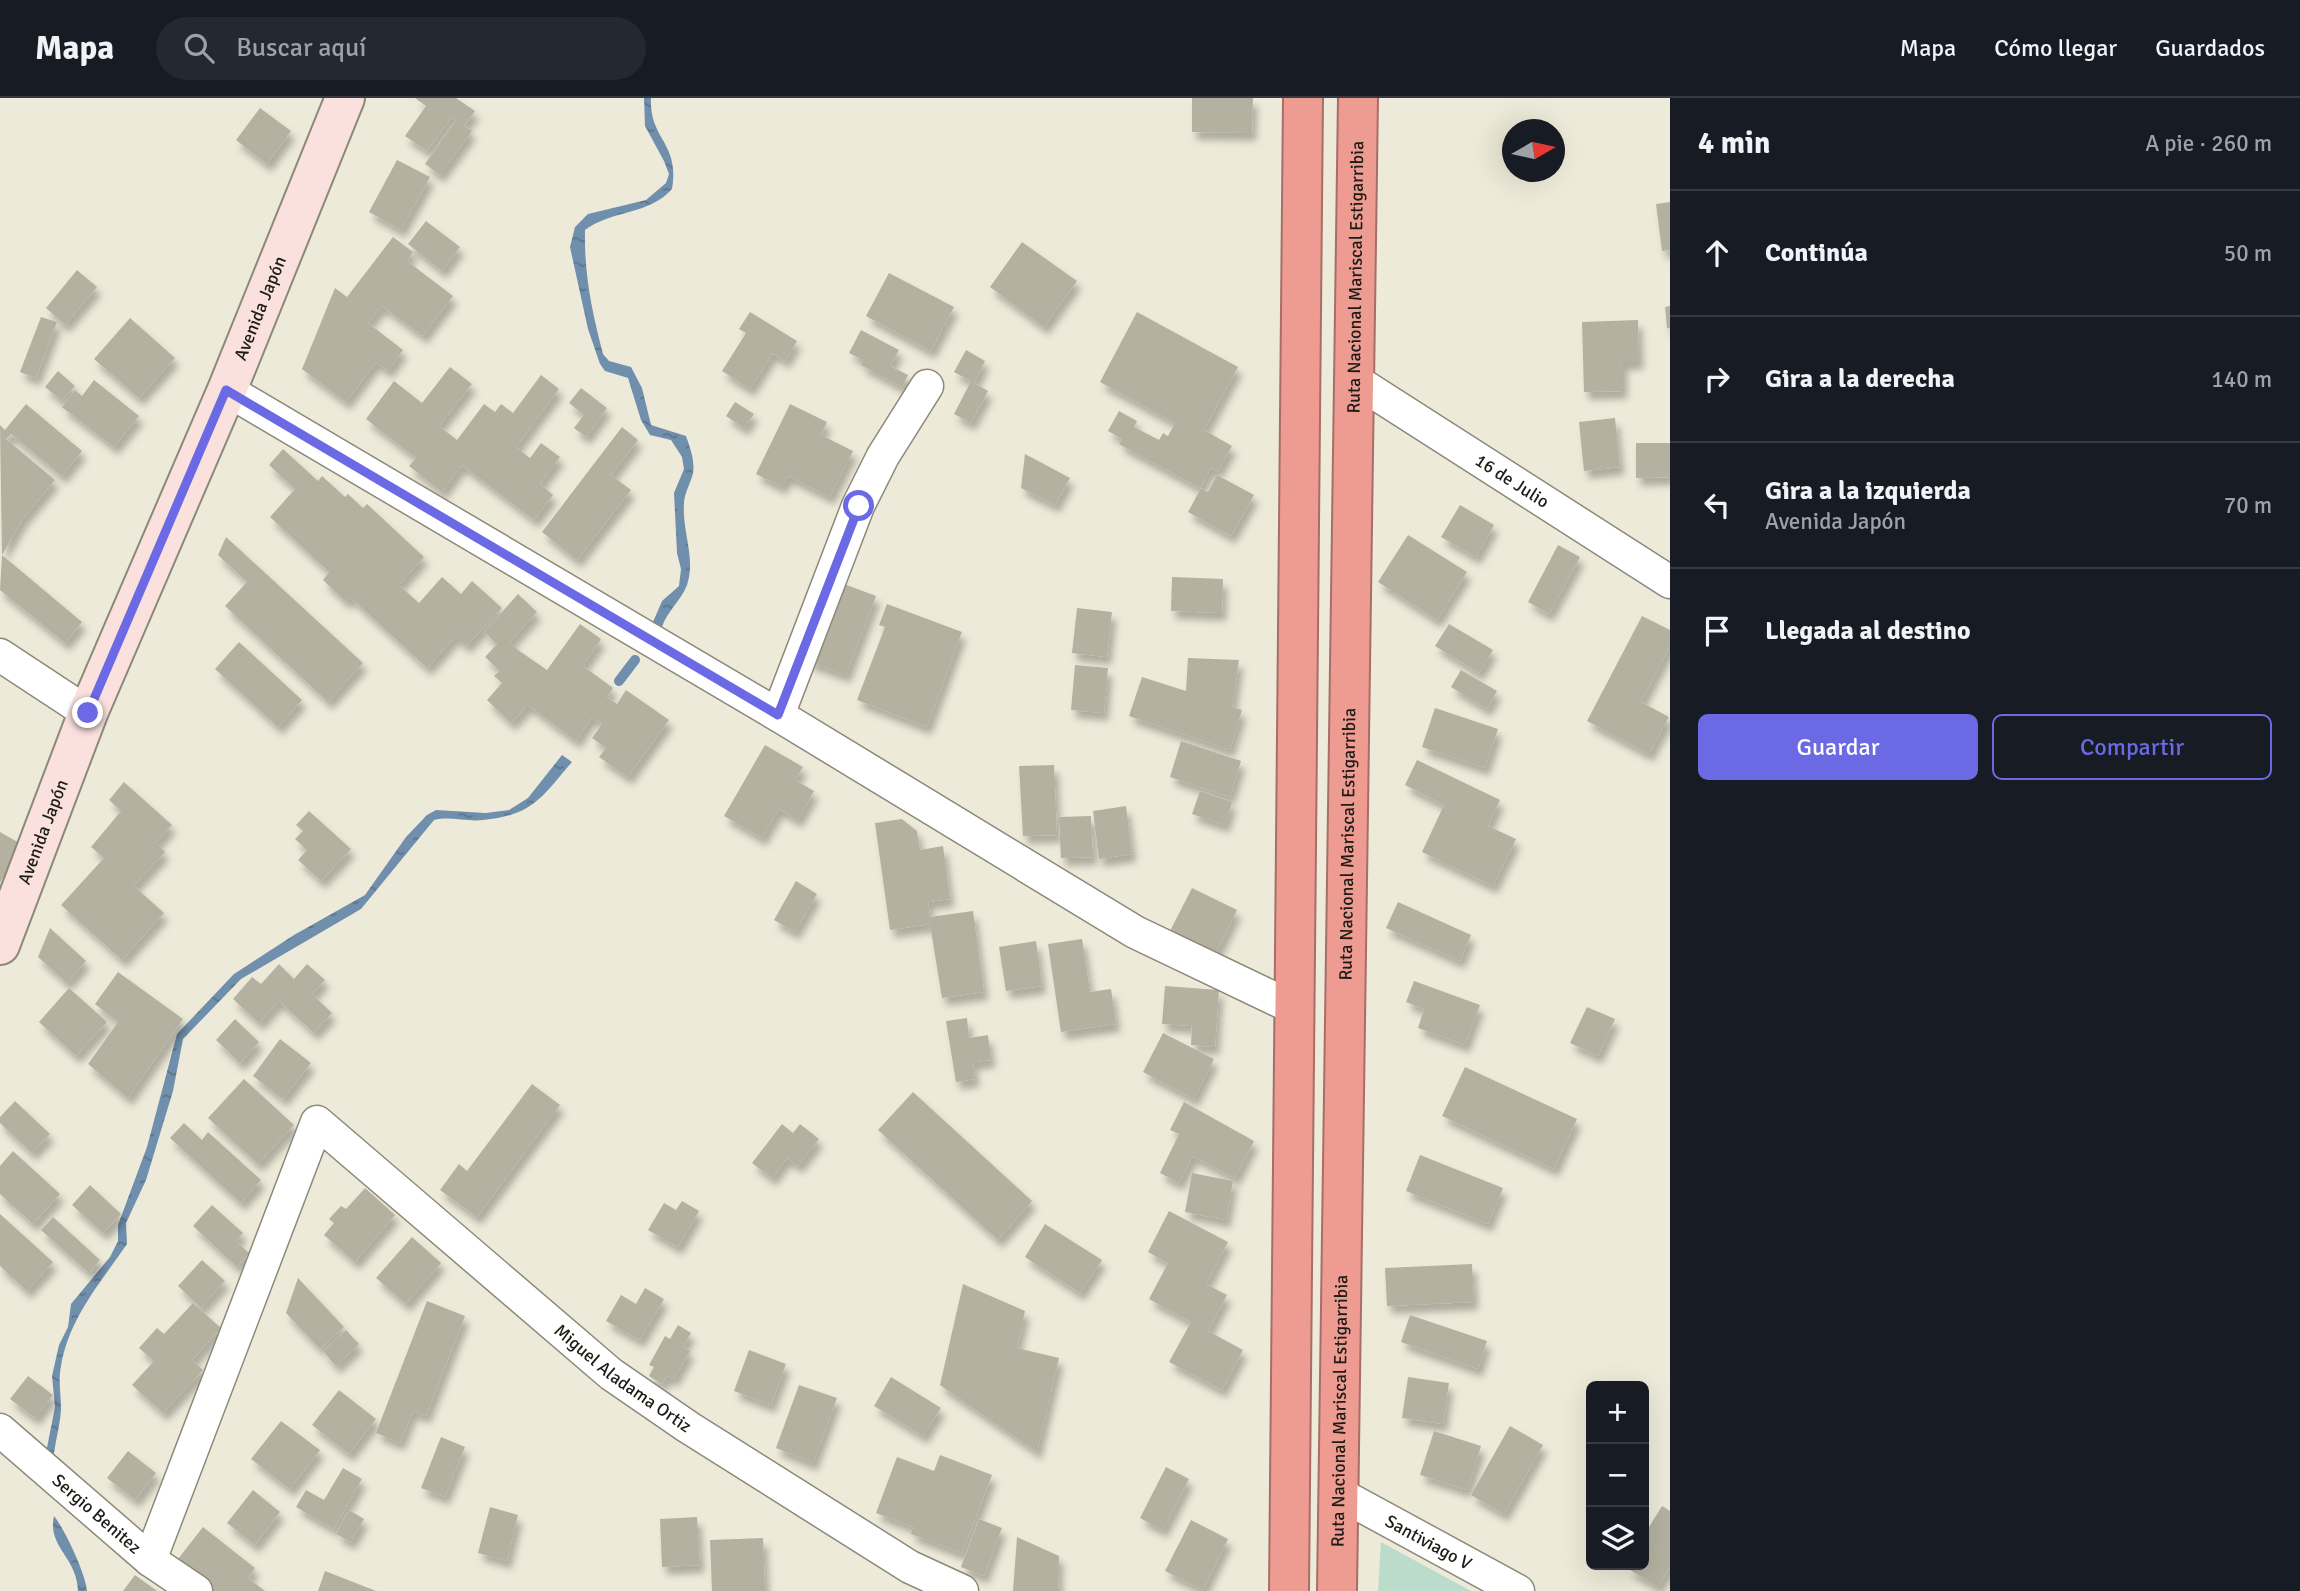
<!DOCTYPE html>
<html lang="es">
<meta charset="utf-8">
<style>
body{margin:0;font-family:Signika,sans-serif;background:#242831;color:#f1f3f6}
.controls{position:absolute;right:21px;bottom:21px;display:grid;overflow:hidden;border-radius:10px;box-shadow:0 7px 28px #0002}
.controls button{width:63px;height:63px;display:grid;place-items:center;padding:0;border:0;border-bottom:2px solid #363941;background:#171b24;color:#f1f3f6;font:35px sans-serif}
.compass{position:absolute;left:1502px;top:21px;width:63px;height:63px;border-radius:50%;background:#171b24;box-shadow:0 7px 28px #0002;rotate:81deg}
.stop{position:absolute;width:21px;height:21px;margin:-16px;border:5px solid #6b6ae4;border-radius:50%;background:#fff}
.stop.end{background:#6b6ae4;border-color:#fff;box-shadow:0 2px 7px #0008}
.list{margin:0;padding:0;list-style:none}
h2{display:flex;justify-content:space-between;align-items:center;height:91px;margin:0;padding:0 28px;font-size:30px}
h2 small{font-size:23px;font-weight:400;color:#9ea1a6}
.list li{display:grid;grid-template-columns:46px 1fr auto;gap:21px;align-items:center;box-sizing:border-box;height:126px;padding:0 28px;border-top:2px solid #363941}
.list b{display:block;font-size:26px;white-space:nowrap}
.list p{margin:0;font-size:23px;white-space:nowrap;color:#9ea1a6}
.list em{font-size:23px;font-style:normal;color:#9ea1a6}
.actions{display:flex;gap:14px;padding:21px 28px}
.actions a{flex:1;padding:16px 0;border:2px solid #6b6ae4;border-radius:10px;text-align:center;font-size:24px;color:#6b6ae4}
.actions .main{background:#6b6ae4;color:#fff}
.icon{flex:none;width:38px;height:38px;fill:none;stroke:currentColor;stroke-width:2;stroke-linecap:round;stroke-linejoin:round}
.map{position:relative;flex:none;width:1670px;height:1493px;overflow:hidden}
header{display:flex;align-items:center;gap:42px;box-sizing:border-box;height:98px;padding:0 35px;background:#171b24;border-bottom:2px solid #363941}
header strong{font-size:33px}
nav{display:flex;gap:38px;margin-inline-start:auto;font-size:24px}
.search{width:490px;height:63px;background:#242831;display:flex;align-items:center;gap:18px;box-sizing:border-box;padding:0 24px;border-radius:38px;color:#9ea1a6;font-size:26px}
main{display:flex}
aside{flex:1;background:#171b24}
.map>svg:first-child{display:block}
.pitch{fill:#bbdbcb}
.water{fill:url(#water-ripples)}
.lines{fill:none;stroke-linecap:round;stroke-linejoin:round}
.stream{stroke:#708fac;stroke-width:10}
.building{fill:#b4b1a0;filter:url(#shadow)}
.street-casing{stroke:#8b8979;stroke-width:35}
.secondary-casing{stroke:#8b8979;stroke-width:42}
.highway-casing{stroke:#a56f67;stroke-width:42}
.street{stroke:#fff;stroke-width:32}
.secondary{stroke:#fae1de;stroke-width:38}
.highway{stroke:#ee9b92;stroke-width:38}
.route{stroke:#6b6ae4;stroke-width:9}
.labels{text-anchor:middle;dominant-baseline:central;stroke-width:6;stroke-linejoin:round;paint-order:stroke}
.street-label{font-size:18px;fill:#1d1c16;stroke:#edead9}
</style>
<header>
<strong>Mapa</strong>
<div class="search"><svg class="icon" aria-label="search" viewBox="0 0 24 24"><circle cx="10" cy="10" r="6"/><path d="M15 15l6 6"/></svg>Buscar aquí</div>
<nav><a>Mapa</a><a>Cómo llegar</a><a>Guardados</a></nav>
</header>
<main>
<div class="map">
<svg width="1670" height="1493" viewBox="0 0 1670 1493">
<defs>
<pattern id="water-ripples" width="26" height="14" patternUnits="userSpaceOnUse" patternTransform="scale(1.75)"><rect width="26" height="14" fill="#708fac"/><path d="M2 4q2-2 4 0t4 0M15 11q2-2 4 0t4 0" fill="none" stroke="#5b748b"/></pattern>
<filter id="shadow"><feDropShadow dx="4.5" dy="8" stdDeviation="3.5" flood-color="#0004"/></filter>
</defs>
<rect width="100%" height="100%" fill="#edead9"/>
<path class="pitch" d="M1381,1444L1471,1493H1378Z"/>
<g class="water">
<path d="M644,0H651C649,42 680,44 672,91C649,117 612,112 585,132C584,176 592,214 603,256L609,263L631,269L642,290L651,327L686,338C690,350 695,362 693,375C691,385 684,395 684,406C682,434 696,460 687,487C681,503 667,513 662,529L653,524L662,503L679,488L681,471L677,455L674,395L684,371L682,359L671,342L650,337L641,322L628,280L605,273L600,266L588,231L570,149L575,129L588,116L646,102L666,85L669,76L664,63L645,28Z"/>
<path d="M562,657L572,664C541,700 533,717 483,722C466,724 451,718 434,722L361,811L241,881L183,941L173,993L146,1082L126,1125L127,1146C101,1184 69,1220 61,1268C58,1283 61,1296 61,1311C60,1331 53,1349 53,1370L44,1365L55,1309L52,1278L59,1247L68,1229L71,1206L110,1159L118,1143V1127L147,1049L177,936L234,876L294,837L365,797L406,739L427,717L436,712L486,715L509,712L528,700Z"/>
<path d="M54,1418C64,1430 86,1476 87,1493H78C77,1459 47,1449 54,1418Z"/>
</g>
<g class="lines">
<path class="stream" d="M619,583L635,562"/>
</g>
<g class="building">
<path d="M415,0H456L475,13L464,28L472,33L440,77L425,66L456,22L452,19L427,53L405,38L426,8Z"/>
<path d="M1192,0H1253L1252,35L1192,34Z"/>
<path d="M260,10L291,33L267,66L236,42Z"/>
<path d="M397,62L430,79L401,132L369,114Z"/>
<path d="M1670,104V152L1662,153L1656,106Z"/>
<path d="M426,123L460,149L442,173L408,146Z"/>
<path d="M393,139L413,154L407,163L453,198L423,238L382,208L368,225L403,252L388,273L376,264L346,304L302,271L335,190L347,199Z"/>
<path d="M1022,144L1077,183L1044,229L990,189Z"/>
<path d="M77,172L97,189L65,227L46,210Z"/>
<path d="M889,175L954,209L931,253L866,218Z"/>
<path d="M1670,208V230H1667L1665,209Z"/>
<path d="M750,214L797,243L785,263L773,255L750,291L722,273L746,235L739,231Z"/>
<path d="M1137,214L1238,269L1204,332L1232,348L1218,373L1211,370L1200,390L1119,346L1122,341L1108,333L1119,313L1137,323L1134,329L1159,342L1163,335L1168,338L1175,325L1100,284Z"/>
<path d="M41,219L57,224L36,280L20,274Z"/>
<path d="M130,220L175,260L139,300L94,261Z"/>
<path d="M1638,222L1639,264H1623V293L1584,294L1582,224Z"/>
<path d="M861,232L899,252L890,268L908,277L902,289L861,267L863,262L849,255Z"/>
<path d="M966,252L985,263L974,285L988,293L971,325L954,316L971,283L954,274Z"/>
<path d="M450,269L472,286L439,328L457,342L484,306L495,314L501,306L513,315L541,277L559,291L516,349L530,360L541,345L560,359L540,386L553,397L534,422L462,367L442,394L409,368L416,360L366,321L394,283L422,305Z"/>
<path d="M58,273L75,288L62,303L45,289Z"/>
<path d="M94,282L139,318L114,349L62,309L75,292L82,298Z"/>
<path d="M581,290L607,310L586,339L574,330L584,317L569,305Z"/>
<path d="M735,304L754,316L744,330L726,318Z"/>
<path d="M26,306L82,353L62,378L11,336L6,341L55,382L22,422L2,457L0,327L5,332Z"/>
<path d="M790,306L827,324L821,337L853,353L830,399L788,378L782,389L756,376Z"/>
<path d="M1615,320L1620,369L1584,373L1579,324Z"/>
<path d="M622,329L638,342L611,377L631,392L577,462L542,434Z"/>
<path d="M1636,345H1670V379L1636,380Z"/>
<path d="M283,351L318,383L322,378L345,399L348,396L363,410L367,406L424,459L399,487L419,505L442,479L461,496L472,483L502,510L466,548L456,538L427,570L350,499L346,504L323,482L329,474L270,419L295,391L269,367Z"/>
<path d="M1025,356L1070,380L1055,407L1021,390Z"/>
<path d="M1217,377L1254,397L1231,438L1188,414L1201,390L1208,394Z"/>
<path d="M1460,407L1494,427L1476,459L1441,439Z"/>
<path d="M1408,437L1467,474L1437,522L1378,484Z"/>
<path d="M226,439L363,565L328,604L225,508L247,484L218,457Z"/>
<path d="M1558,447L1580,459L1549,516L1528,504Z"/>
<path d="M2,457L82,524L65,545L0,492Z"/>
<path d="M1172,479L1223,481L1222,515L1171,513Z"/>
<path d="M836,483L876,498L846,577L807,563Z"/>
<path d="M518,496L537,514L510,544L518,552L547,572L580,526L601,541L583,568L613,590L607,599L617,606L626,592L669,622L628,679L599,659L606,650L592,640L602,626L592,619L576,643L528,607L511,625L487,602L502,585L494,578L500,573L485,559L497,546L484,534Z"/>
<path d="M887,506L962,534L927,629L857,602L885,529L879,527Z"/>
<path d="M1077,510L1112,514L1107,559L1072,555Z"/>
<path d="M1642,518L1670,532V548L1641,604L1669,619L1649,656L1587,623Z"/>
<path d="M1449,526L1493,552L1479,575L1435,548Z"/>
<path d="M239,544L302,602L278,629L215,571Z"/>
<path d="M1188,560L1239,562L1232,609L1242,612L1230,652L1129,618L1142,579L1186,593Z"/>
<path d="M1075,567L1108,570L1104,615L1071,612Z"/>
<path d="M1461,572L1497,593L1487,611L1451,589Z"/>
<path d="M1435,610L1498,631L1485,670L1422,649Z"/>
<path d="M1181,643L1241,663L1230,699L1170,679Z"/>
<path d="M765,647L803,669L795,682L814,693L798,722L779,711L762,740L724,718Z"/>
<path d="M1417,662L1500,702L1488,728L1516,741L1493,788L1422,754L1444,707L1405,687Z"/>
<path d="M1054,667L1057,737L1023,738L1019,668Z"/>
<path d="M124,684L172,727L156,745L165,754L134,788L164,815L122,862L61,807L104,760L91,749L121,713L109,702Z"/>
<path d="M1200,693L1232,704L1225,727L1192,716Z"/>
<path d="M1126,708L1132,756L1099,761L1093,713Z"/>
<path d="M309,713L351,751L321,783L298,762L307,752L295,741L303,733L296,727Z"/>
<path d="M1091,718L1093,759L1061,760L1059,719Z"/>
<path d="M902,721L917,733L920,752L943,748L950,801L928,804L930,819L973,813L984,894L942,900L930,826L890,832L875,725Z"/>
<path d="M0,734L21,746L0,785Z"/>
<path d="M796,783L817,796L795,834L774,822Z"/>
<path d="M1192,790L1237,812L1215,857L1169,835Z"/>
<path d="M1398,804L1471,837L1460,863L1386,830Z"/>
<path d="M50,830L86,863L67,885L38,859Z"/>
<path d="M1082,841L1090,894L1111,891L1116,926L1061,934L1048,846Z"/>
<path d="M1036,843L1042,888L1006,893L999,849Z"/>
<path d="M279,866L294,881L307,866L325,882L312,896L332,915L314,935L279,903L259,925L233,901L252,879L261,886Z"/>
<path d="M118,874L183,921L128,1000L88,966L118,924L95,906Z"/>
<path d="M1414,883L1480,907L1465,947L1418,930L1424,911L1406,904Z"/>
<path d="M1165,888L1219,892L1215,949L1191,947L1192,928L1162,926Z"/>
<path d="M69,890L107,924L76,958L39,924Z"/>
<path d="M1587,909L1615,921L1598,958L1570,945Z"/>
<path d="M967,920L969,940L988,937L991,962L973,964L975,981L956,984L946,923Z"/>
<path d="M235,921L259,944L240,965L216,942Z"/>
<path d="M1163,935L1214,961L1194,1001L1143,974Z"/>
<path d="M280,941L311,965L283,1001L253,978Z"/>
<path d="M1465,969L1577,1021L1554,1071L1442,1018Z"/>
<path d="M244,981L294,1027L258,1066L208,1020Z"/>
<path d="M532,986L560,1007L477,1119L440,1092L459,1066L467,1073Z"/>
<path d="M913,994L1032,1103L998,1142L878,1032Z"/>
<path d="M15,1003L50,1036L32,1055L0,1025V1019Z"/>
<path d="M1184,1004L1254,1043L1235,1080L1193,1058L1179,1085L1160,1075L1179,1036L1170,1032Z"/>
<path d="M184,1025L202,1042L208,1034L261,1082L241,1105L170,1040Z"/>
<path d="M782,1026L793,1035L800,1026L819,1041L798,1068L787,1060L772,1080L752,1065Z"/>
<path d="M13,1053L60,1096L33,1126L0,1096V1068Z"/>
<path d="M1420,1057L1503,1090L1488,1126L1406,1093Z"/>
<path d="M1192,1075L1233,1083L1226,1122L1185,1114Z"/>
<path d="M90,1087L121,1116L103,1135L72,1107Z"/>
<path d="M365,1090L395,1117L355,1164L324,1137L334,1125L329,1121L341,1108L346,1111Z"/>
<path d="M682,1103L699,1113L678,1149L648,1132L664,1105L676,1112Z"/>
<path d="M212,1107L243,1135L236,1143L249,1155L237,1169L193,1128Z"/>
<path d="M1169,1113L1228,1144L1206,1186L1227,1197L1208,1233L1243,1252L1222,1292L1169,1264L1191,1224L1149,1201L1168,1165L1148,1154Z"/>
<path d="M0,1116L53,1164L27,1193L0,1168Z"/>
<path d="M53,1119L100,1162L89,1175L41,1132Z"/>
<path d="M1045,1126L1102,1162L1080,1195L1025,1159Z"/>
<path d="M412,1139L441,1165L406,1206L376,1180Z"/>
<path d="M202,1162L225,1183L201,1210L178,1188Z"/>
<path d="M1472,1166L1474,1204L1387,1208L1385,1170Z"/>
<path d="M298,1180L344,1229L320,1251L286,1215Z"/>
<path d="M963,1186L1025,1213L1017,1250L1059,1260L1037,1354L940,1287Z"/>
<path d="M645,1190L664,1201L640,1242L606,1223L621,1197L636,1206Z"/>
<path d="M427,1203L465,1218L426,1318L413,1313L400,1345L376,1335Z"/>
<path d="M193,1205L221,1230L192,1262L203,1272L163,1315L132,1287L154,1263L139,1250L157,1230L164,1236Z"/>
<path d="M1410,1217L1487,1243L1478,1271L1401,1244Z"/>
<path d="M678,1227L691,1235L683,1249L690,1253L674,1281L667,1278L662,1286L649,1278L654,1269L649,1267L665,1238L670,1241Z"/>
<path d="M346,1232L359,1246L336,1268L323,1253Z"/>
<path d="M749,1252L786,1266L771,1307L734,1293Z"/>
<path d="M28,1278L53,1297L35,1320L10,1301Z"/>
<path d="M891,1279L941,1310L923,1338L874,1308Z"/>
<path d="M1408,1279L1449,1285L1443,1326L1402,1320Z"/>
<path d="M799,1287L837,1300L813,1365L776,1350Z"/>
<path d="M339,1292L376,1321L349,1356L312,1327Z"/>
<path d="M281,1323L320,1352L290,1391L251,1361Z"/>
<path d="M1510,1328L1543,1347L1504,1416L1471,1397Z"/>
<path d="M1434,1333L1481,1348L1467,1392L1420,1377Z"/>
<path d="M441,1339L465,1349L445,1399L421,1390Z"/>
<path d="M128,1353L156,1375L135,1402L107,1380Z"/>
<path d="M940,1357L992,1377L962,1455L911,1436L913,1429L876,1415L897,1359L934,1373Z"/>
<path d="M1166,1369L1189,1381L1163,1432L1140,1420Z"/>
<path d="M343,1370L362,1381L334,1431L296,1409L306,1392L324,1402Z"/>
<path d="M253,1392L280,1414L255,1447L227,1425Z"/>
<path d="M1662,1408L1670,1413V1469L1658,1489L1625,1469L1644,1467V1437Z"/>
<path d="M490,1409L518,1417L507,1463L478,1455Z"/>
<path d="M349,1412L364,1421L351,1444L336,1436Z"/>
<path d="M697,1419L700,1467L662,1469L660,1421Z"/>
<path d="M979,1421L1002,1430L984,1478L961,1469Z"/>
<path d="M1191,1422L1228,1441L1203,1492L1165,1473Z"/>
<path d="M203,1429L255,1470L248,1480L265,1493H210L174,1466Z"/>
<path d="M1017,1439L1059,1458L1058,1493H1013Z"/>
<path d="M763,1440L765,1493H712L710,1442Z"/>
<path d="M325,1473L376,1493H318Z"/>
<path d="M135,1477L157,1493H123Z"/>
</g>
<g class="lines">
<g class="street-casing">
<g id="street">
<path id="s1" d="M1353,281L1670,484"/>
<path d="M227,292L778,617L1135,834L1296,911"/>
<path d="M0,557L88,615"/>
<path d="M778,617L858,408L883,358L927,288"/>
<path id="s2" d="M0,1332L150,1462L196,1493"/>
<path id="s3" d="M1338,1395L1518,1493"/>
<path id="s4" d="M150,1462L317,1024L611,1276L688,1329L910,1469L962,1493"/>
</g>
</g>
<g class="secondary-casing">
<g id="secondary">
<path id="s5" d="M0,847L88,615L227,292L345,0"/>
</g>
</g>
<g class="highway-casing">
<g id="highway">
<path d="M1289,1493L1303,0"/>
<path id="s6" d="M1337,1493L1358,0"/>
</g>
</g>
<use href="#street" class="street"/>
<use href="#secondary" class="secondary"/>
<use href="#highway" class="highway"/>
</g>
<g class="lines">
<path class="route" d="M88,615L226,292L778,617L859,408"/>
</g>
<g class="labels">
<g class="street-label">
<text stroke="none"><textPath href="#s6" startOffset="1314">Ruta Nacional Mariscal Estigarribia</textPath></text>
<text stroke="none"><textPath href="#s5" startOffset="688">Avenida Japón</textPath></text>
<text stroke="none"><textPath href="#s1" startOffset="189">16 de Julio</textPath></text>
<text stroke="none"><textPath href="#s5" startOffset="121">Avenida Japón</textPath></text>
<text stroke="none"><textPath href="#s6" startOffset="747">Ruta Nacional Mariscal Estigarribia</textPath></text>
<text stroke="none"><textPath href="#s4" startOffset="868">Miguel Aladama Ortiz</textPath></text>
<text stroke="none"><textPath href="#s6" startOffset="180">Ruta Nacional Mariscal Estigarribia</textPath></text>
<text stroke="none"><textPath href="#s2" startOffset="128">Sergio Benitez</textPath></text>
<text stroke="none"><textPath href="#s3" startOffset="103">Santiviago V</textPath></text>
</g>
</g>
</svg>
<div class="controls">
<button>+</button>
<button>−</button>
<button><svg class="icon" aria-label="layers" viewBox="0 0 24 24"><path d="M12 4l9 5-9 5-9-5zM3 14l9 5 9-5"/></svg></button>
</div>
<svg class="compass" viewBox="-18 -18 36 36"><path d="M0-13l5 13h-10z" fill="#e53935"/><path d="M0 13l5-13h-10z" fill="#9ea1a6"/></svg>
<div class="stop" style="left:859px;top:408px"></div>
<div class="stop end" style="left:88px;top:615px"></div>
</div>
<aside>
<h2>4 min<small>A pie · 260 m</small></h2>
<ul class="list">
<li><svg class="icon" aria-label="ahead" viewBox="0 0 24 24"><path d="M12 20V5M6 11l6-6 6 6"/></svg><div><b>Continúa</b></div><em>50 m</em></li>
<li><svg class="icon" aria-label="right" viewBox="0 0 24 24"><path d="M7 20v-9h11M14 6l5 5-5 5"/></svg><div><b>Gira a la derecha</b></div><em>140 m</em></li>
<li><svg class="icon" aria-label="left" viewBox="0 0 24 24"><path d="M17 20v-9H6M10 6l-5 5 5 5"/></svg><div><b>Gira a la izquierda</b><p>Avenida Japón</p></div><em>70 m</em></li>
<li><svg class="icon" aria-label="arrive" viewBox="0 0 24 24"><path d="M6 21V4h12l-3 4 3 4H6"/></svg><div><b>Llegada al destino</b></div></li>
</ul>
<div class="actions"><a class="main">Guardar</a><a>Compartir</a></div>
</aside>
</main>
